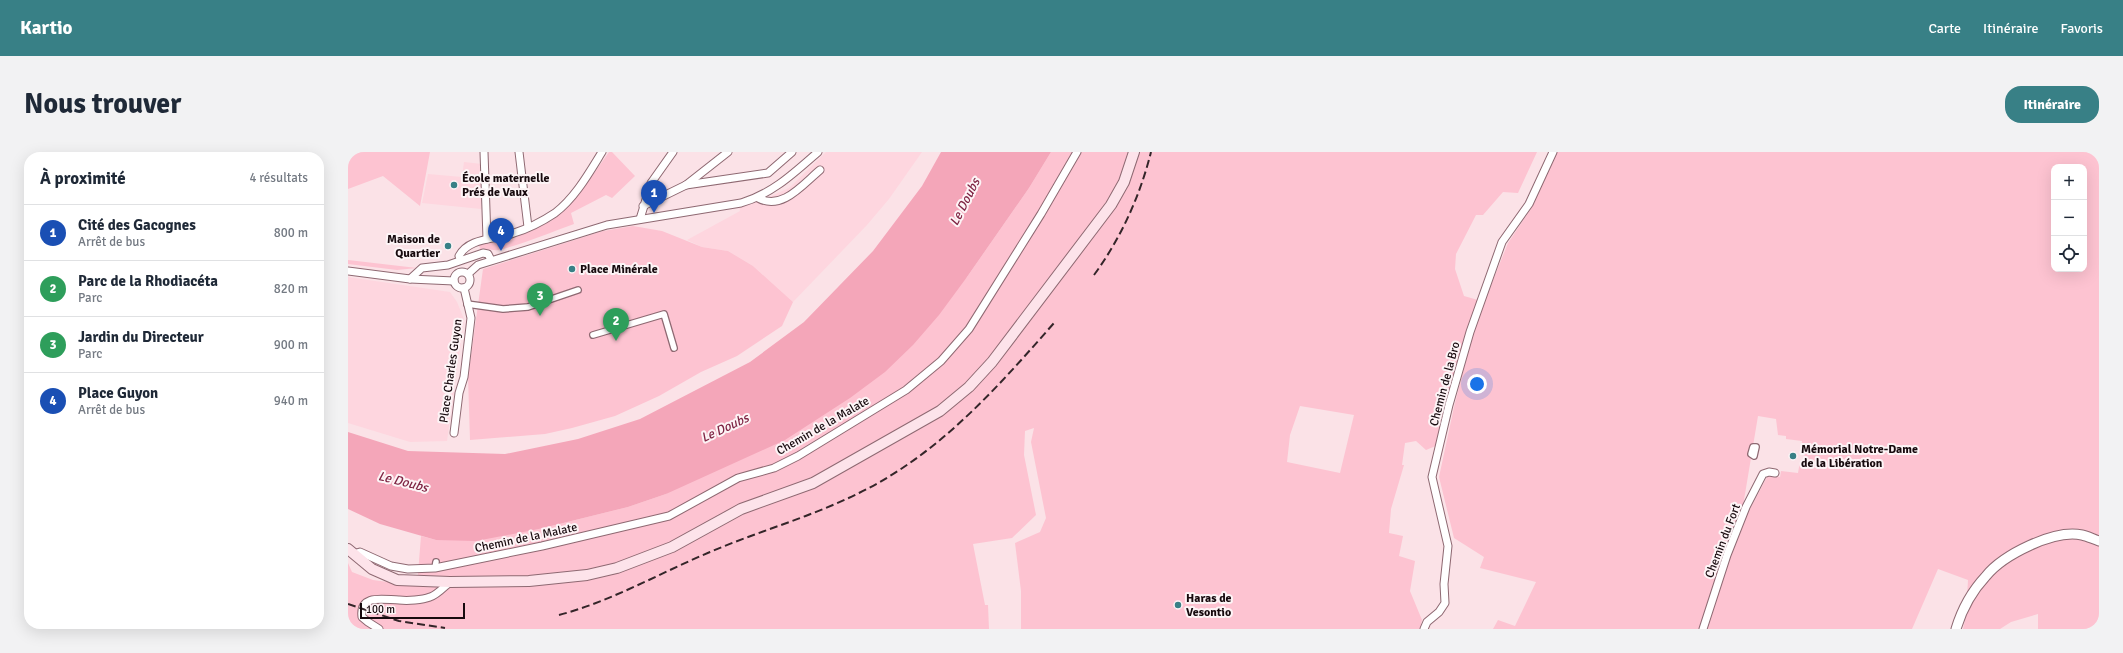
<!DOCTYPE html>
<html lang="fr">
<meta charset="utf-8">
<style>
body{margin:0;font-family:Signika,sans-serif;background:#f2f2f3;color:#1f2937}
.controls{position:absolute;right:12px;top:12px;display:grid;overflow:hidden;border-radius:8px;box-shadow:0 4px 16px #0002}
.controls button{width:36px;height:36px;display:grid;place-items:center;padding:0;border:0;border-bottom:1px solid #e0e1e3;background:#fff;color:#1f2937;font:20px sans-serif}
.scale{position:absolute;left:12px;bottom:10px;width:105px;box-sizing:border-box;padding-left:4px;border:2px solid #170a0e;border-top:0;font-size:11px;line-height:14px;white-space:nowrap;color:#170a0e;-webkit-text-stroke:3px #fdf4f6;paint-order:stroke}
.you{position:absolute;left:1129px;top:232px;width:14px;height:14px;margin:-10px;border:3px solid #fff;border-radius:50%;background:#1a73e8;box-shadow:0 0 0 6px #1a73e833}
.badge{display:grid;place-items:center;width:26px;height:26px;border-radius:50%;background:#388086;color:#fff;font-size:13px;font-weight:700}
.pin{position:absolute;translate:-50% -33px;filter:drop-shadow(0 1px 2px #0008)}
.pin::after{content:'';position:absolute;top:21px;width:14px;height:12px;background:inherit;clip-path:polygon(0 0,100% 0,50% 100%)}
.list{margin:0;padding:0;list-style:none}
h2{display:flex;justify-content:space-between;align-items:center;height:52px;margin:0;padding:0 16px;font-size:17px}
h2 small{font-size:13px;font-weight:400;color:#747a83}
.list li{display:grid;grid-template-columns:26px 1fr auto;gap:12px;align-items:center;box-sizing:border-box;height:56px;padding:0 16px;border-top:1px solid #e0e1e3}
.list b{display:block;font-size:15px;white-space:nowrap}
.list p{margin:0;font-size:13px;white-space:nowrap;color:#747a83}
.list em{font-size:13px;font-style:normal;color:#747a83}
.icon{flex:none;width:22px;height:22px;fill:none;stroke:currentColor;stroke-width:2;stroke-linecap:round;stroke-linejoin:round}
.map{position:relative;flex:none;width:1751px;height:477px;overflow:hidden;border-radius:16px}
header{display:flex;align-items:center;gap:24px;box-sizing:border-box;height:56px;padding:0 20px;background:#388086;color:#fff}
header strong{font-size:19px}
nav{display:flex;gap:22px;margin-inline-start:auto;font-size:14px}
.intro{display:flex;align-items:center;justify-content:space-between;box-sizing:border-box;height:96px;padding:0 24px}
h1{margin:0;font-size:28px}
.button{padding:10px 18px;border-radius:16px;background:#388086;color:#fff;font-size:14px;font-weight:700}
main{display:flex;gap:24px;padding:0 24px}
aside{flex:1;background:#fff;border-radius:16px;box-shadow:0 4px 16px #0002}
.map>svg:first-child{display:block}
.built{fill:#fed6df}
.green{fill:#fdc3d1;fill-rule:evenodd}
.water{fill:#f4a6b9}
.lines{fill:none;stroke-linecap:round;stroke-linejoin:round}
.pedestrian-casing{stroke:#8e6972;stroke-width:8}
.minor-casing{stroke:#8e6972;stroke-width:9}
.tertiary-casing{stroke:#8e6972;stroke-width:11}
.secondary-casing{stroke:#8e6972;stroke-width:12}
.pedestrian{stroke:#fff;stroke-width:5.5}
.minor{stroke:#fff;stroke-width:7}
.tertiary{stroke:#fff;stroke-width:9}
.secondary{stroke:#fde3ea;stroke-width:10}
.rail{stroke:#342529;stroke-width:2;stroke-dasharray:8 4;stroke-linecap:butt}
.poi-dot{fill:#388086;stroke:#fdf4f6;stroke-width:1.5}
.labels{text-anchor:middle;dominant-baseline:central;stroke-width:4;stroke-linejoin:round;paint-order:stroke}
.poi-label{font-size:12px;font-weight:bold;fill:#170a0e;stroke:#fdf4f6;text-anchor:start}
.street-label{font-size:12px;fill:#170a0e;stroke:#fdf4f6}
.water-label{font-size:13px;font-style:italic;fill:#7f2544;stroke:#fdf4f6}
</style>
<header>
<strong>Kartio</strong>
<nav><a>Carte</a><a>Itinéraire</a><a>Favoris</a></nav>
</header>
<div class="intro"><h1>Nous trouver</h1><a class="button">Itinéraire</a></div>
<main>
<aside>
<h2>À proximité<small>4 résultats</small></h2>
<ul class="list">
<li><span class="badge" style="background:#1a4fb4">1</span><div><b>Cité des Gacognes</b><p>Arrêt de bus</p></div><em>800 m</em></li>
<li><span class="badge" style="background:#2e9e5b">2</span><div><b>Parc de la Rhodiacéta</b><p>Parc</p></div><em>820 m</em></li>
<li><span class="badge" style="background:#2e9e5b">3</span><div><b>Jardin du Directeur</b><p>Parc</p></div><em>900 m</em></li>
<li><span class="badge" style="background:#1a4fb4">4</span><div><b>Place Guyon</b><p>Arrêt de bus</p></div><em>940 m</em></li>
</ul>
</aside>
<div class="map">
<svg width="1751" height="477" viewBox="0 0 1751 477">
<rect width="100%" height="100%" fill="#fbe2e7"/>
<g class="built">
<path d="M478,0H574L541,47L519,73L445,150L405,114L380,99L354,95L339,88L392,59L391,55L423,44L441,36Z"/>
<path d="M116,10L134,12L133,57L74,51L80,22L114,25Z"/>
<path d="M0,125L102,140L109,150L116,167L99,289L62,290L0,271Z"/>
</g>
<g class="green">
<path d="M0,0H82L72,54L35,24L0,37Z"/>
<path d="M261,0H264L287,24L264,46L258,43L223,61L226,72C201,81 176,92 150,98C145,99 140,96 132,97L131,93L162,88L203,69L229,45Z"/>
<path d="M703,0H1189L1170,41L1155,40L1135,63H1128L1108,102L1107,117L1116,144L1130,148L1120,174L1090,293L1078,298L1068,289L1057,291L1054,313H1056L1043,357L1041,381L1055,384L1051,404L1067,409L1062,439L1074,468L1072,477H673V439L667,391L692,380L698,366L683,290L686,276L677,279L676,303L688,363L664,386L625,392L637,453H640L641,477H0V411L4,420L25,428L69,434L73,384L88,388L191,377L280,355L318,342L619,125L681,36ZM952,254L1006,263L992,321L939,310L942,283Z"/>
<path d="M1209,0H1751V477H1690V462L1663,470L1652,477H1615L1618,464L1620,428L1590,417L1564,477H1145L1150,468L1167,474L1188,430L1132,416L1136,405L1106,386L1091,325L1106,255L1127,173L1160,91L1184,55ZM1706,15H1736V117H1706ZM1410,264L1428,267L1430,283L1438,284V287L1454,289L1453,300L1458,305L1456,309H1452L1450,321L1433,319L1432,325L1422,323L1419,325L1402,357L1395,354Z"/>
<path d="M285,74L314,79L354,95L380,99L405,114L445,150L434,174L389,204L353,220L311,244L267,264L224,276L197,282L122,288L120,225L135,117L255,79Z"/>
<path d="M0,108L69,116L49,118L0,112Z"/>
</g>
<path class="water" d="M593,0H703L681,36L619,125L591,163L565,193L537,220L502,246L437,288L318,342L280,355L191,377L128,389L88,388L32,372L0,357V280L60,299L157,302L230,287L292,267L402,210L456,170L525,99L574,34Z"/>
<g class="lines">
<g class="pedestrian-casing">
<g id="pedestrian">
<path d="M119,152L155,157L180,155L230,138"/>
<path d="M245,183L316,162L326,196"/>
<path d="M1405,295H1408L1406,304L1403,302Z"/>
<path d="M87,416L88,410"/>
</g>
</g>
<g class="minor-casing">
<g id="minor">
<path d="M136,0L139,87"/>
<path d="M171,0L180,75"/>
<path d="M338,33L420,21L444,0"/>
<path d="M410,46C434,59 454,33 472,18"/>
<path d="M295,54L338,33L380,0"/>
<path d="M292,67L303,31L325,0"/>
<path d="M112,107L111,104C121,85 148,88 166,81C179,77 195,69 207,61C227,46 241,21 254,0"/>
<path d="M0,119L62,127L106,129"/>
<circle cx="114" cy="128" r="8"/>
<path d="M120,122L130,113L259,73L393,51C424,42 446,21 470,0"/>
<path d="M62,127L74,116L100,113L135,101L140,102L143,108"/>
<path d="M106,281L111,241L116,225L123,166L116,136"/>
<path d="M5,402L12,400L43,414L60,417L87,416L194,394L321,364L390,326L426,316L450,304L558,238L593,209L621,177L693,62L729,0"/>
<path d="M31,477L20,470L14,465C11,441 37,448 51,448C60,449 74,448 82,445C89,443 96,435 102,430"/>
<path d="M1076,477L1079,470L1091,460L1097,451L1096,432L1100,394L1084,325L1101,253L1122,180L1154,90L1181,52L1205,0"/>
<path d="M1355,477L1379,403L1398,355L1415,322L1421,320L1427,321"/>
</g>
</g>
<g class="tertiary-casing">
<path id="tertiary" d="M1608,477C1614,457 1624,439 1638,424C1655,403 1706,377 1734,383C1739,384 1745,387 1751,389"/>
</g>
<g class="secondary-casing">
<path id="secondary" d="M0,397L24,417L49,428L102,430L181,429L239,423L269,416L324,395L393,357L465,331L592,259L621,235L644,210L763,53L776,30L786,0"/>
</g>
<use href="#pedestrian" class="pedestrian"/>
<use href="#minor" class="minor"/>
<use href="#tertiary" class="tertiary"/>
<use href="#secondary" class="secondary"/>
<g class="rail">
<path d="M746,123C773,86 792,44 803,0"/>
<path d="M0,452L51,469L97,476"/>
<path d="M211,463C264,449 312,421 362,400C411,379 463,365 511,341C591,302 648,237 706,171"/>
</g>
</g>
<g class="poi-dot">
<circle cx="106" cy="33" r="4"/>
<circle cx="100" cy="94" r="4"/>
<circle cx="224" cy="117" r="4"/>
<circle cx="1445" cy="304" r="4"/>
<circle cx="830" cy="453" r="4"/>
</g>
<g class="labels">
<g class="poi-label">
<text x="114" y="26">École maternelle<tspan x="114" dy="14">Prés de Vaux</tspan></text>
<text x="92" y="87" text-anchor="end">Maison de<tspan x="92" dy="14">Quartier</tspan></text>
<text x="232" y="117">Place Minérale</text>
<text x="1453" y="297">Mémorial Notre-Dame<tspan x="1453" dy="14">de la Libération</tspan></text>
<text x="838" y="446">Haras de<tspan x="838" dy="14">Vesontio</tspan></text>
</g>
<g class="street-label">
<text transform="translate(103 219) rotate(-82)">Place Charles Guyon</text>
<text transform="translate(1097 232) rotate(-75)">Chemin de la Bro</text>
<text transform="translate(475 274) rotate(-30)">Chemin de la Malate</text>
<text transform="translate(178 386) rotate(-12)">Chemin de la Malate</text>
<text transform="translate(1375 389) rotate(-69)">Chemin du Fort</text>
</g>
<g class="water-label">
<text transform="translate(617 50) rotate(-63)">Le Doubs</text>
<text transform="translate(377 276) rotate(-25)">Le Doubs</text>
<text transform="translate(55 330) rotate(14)">Le Doubs</text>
</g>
</g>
</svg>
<div class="controls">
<button>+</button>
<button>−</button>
<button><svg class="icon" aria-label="locate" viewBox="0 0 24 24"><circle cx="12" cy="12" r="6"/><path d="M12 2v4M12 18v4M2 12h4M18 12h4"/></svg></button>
</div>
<div class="scale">100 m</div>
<div class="you"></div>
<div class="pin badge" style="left:306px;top:61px;background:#1a4fb4">1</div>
<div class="pin badge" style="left:268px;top:189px;background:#2e9e5b">2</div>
<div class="pin badge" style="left:192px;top:164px;background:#2e9e5b">3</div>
<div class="pin badge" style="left:153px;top:99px;background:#1a4fb4">4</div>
</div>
</main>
